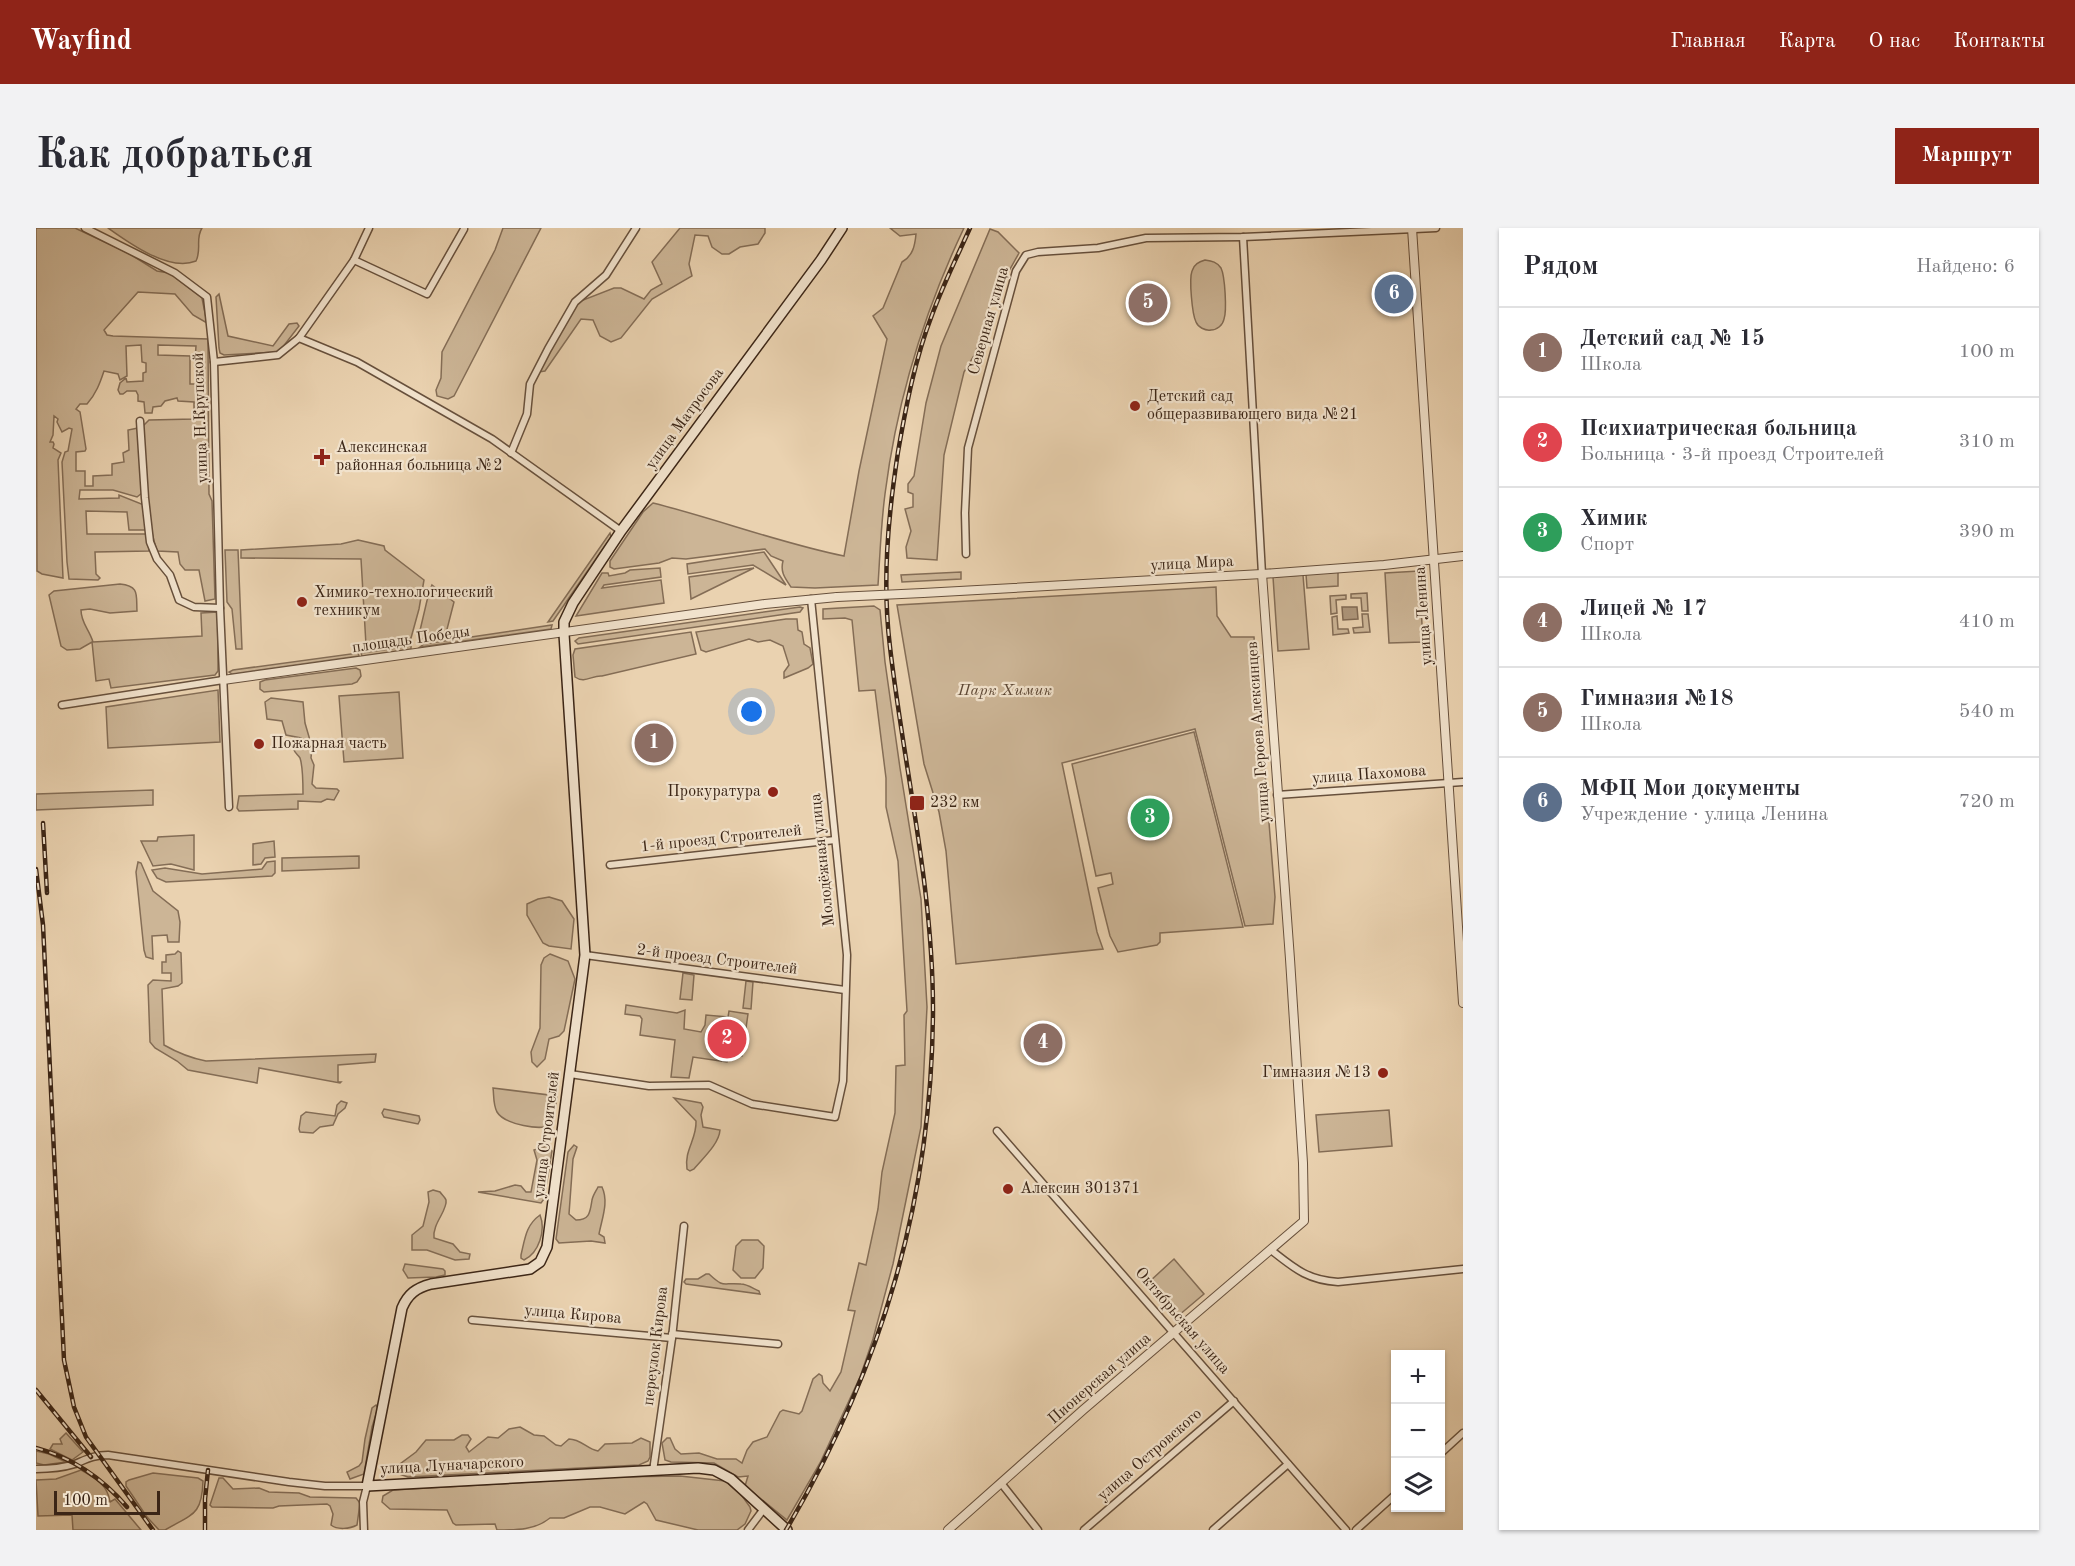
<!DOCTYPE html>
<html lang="ru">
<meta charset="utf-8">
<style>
body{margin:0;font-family:"Old Standard TT",serif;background:#f2f2f3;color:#2b2b33}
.controls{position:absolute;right:18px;bottom:18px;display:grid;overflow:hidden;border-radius:0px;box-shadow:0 2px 4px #0004}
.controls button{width:54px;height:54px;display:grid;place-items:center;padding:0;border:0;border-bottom:2px solid #e1e1e2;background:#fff;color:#2b2b33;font:30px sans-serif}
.scale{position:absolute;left:18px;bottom:15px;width:106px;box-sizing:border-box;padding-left:6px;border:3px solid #3b2516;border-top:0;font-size:16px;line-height:21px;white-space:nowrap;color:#3b2516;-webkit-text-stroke:4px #f1e2cc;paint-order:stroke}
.you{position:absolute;left:716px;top:484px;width:21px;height:21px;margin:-15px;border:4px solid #fff;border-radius:50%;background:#1a73e8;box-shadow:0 0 0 9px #1a73e833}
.badge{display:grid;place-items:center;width:39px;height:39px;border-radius:50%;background:#8f2418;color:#fff;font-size:20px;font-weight:700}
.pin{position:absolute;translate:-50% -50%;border:3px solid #fff;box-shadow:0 2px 6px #0006}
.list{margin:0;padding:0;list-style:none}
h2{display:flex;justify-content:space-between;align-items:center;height:78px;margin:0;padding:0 24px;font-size:26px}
h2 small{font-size:20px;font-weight:400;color:#7c7c81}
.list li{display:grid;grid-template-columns:39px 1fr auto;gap:18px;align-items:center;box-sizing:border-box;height:90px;padding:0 24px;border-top:2px solid #e1e1e2}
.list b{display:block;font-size:22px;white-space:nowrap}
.list p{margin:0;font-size:20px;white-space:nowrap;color:#7c7c81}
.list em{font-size:20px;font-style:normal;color:#7c7c81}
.icon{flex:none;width:33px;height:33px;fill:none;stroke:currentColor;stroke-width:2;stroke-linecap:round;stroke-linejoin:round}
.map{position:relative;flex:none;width:1427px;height:1302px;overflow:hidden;border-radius:0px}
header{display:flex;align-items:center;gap:36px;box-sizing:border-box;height:84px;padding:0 30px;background:#8f2418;color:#fff}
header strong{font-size:28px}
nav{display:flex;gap:33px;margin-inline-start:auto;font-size:21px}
.intro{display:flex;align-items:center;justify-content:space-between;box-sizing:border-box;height:144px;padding:0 36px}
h1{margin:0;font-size:42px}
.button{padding:15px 27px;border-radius:0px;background:#8f2418;color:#fff;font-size:21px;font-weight:700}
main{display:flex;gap:36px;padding:0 36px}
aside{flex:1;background:#fff;border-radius:0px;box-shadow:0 2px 4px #0004}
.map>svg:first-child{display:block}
.green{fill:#ccb596;stroke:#846d56;stroke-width:1.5;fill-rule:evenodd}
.water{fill:#ae977c;stroke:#806953;stroke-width:1.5}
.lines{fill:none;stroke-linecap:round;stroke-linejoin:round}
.minor-casing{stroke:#67503c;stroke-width:9}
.tertiary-casing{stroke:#67503c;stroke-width:10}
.secondary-casing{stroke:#3b2516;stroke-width:12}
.minor{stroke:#f1e2cc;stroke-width:6}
.tertiary{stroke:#f1e2cc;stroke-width:8}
.secondary{stroke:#f1e2cc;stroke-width:9}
.rail-casing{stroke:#3b2516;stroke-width:4.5}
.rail{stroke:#f1e2cc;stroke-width:2;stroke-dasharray:7;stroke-linecap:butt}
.tertiary-bridge-casing{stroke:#67503c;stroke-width:10;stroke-linecap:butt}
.tertiary-bridge{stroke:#f1e2cc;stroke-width:8}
.poi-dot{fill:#8f2418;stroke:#f1e2cc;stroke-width:2}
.labels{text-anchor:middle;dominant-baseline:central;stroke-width:4.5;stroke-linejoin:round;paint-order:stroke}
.street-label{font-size:16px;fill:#3b2516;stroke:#f1e2cc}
.poi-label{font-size:16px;fill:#3b2516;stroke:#f1e2cc;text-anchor:start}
.park-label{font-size:16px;font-style:italic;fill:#5f4936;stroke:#f1e2cc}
</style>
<header>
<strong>Wayfind</strong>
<nav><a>Главная</a><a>Карта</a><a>О нас</a><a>Контакты</a></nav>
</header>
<div class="intro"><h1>Как добраться</h1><a class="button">Маршрут</a></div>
<main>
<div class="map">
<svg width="1427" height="1302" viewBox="0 0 1427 1302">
<rect width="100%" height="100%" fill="#ead2b0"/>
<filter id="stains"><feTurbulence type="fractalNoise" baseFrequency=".00333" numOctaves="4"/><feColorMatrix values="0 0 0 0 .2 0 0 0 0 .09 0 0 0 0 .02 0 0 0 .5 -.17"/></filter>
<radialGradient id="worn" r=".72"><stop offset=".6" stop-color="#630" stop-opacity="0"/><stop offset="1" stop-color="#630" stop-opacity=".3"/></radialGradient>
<g class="green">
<path d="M0,0H39L92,25L121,43L133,45L166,70L171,95L157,87L139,66L102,64L68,102L71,107L77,108L172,111L173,266L176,273L179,371L169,373L163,342H149L144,336L142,324L121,323C108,284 110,239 107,198L113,192L158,191V174L142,173L141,170L129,173L125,178L117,179L116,185H109L108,174L102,173V167L100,163H91L87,166H84L82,162L84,155L90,150L91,154L107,153V145L110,144V135L106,134L105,117L90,118L91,148L84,152L82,146L68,143C64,155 60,166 51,176H44L40,181L44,184L50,221L49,223L40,224V243H49V258H57V248L76,247V236L88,234L87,225L93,222L92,202L102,200L106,265L101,269L77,262H44L43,271L83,270V267L108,277L111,302H93L91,284L50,283L51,306H111L113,323L59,324L60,346L64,350L62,352L33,351L31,334L26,234L29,224L32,223L36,201L33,200L26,204L21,194L22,191L18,188L17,207L14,214H17L18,216L17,220L25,225L22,232L27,350L6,346L1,343ZM122,117L160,118L159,132H164V156H154V128L122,127Z"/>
<path d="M72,0H166C159,11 166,21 160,33C133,44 93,15 72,0Z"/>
<path d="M467,0H505L418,168L412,171L401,168L400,162L405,150L406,124L459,22Z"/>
<path d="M644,0H729V5L722,16L704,19L693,26H686L676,19L672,8L659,7L653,36L656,48L616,71L585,110L575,114L564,108L557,92L545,91L509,143L503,144L501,139L542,74L578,60H585L608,71L615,62L626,56L616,34Z"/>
<path d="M854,0H928C887,86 861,171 849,266C845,296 844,327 842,357L779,360L755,359C749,350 744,344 747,333L735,328L729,321L650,331L636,330L623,335L578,341L574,339V333L607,284L617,275C681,291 744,315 808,328L823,243L851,111L837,88L847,80L866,34C877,28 879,17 880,6L864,8Z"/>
<path d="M954,1L962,4L983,25L953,79L939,126L928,144L908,227L901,332L871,330L870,319L875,303L869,281L877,279V266L872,264V256L878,248L890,175L905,118Z"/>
<path d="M1169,32C1176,33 1181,34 1185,40C1189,48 1191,83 1188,91C1187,97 1181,102 1175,102C1169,103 1162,99 1160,94C1156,86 1153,51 1156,43C1158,36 1163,34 1169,32Z"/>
<path d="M183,66L192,108L237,118L253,96L261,95L263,98L243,124L188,127L184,125L183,120L180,69Z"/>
<path d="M574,305L575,309L517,393L512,394Z"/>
<path d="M322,312L348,318L349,322L388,352L383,381L375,410L330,417L325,331L205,330V322L305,316Z"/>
<path d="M189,322H202L206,421H200L196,381L191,374Z"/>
<path d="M728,324L750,357L717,337L652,346L651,336Z"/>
<path d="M624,340L625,349L568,357L566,360L625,352L628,375L540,388L566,345H572L573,348L589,345L594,342Z"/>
<path d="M718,340L655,371L653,349Z"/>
<path d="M1383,343L1387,414L1353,415L1349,345Z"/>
<path d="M925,344V351L866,354L865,347Z"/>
<path d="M1302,344V358L1271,360L1270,346Z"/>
<path d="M1267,347L1273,421L1242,423L1237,349Z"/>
<path d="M84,356C104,358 100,367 101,383L74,385L54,381L45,382C45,395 53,401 57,414L166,408L165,385L182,384V443L179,447L75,460L73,451L60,453L56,414L44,421L31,422L25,418L13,367L18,363Z"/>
<path d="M396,357L418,374L409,409L382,411L393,364Z"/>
<path d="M1180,359L1181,388L1195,409H1218L1239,669L1237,696L1209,698L1159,501L1026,535L1061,704L1067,721L920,736L910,623L903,584L888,536L861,377Z"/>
<path d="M1331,365L1332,383H1326L1325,370H1315V366Z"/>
<path d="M1310,367V371L1300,372L1301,385L1295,386L1294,368Z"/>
<path d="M838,378L844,382L849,434L864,540L885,671L891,779L885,899L857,1036L837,1111L824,1149L784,1235L751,1292L709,1258L712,1248L702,1249L678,1235L635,1234L629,1232L626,1215L631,1210H634L639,1221L645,1226L663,1225L681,1231H700L706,1235L711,1222L717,1214L731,1209L744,1184L747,1182L763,1186L766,1183L777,1151L783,1146L786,1148L787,1155L794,1163L805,1144L819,1083L812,1082L823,1035L830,1037L842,981L846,944L859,885L860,838L869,837L868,787L871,783L862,633L850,579V550L839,462L823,463L816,392L809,390L787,391V381Z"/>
<path d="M764,379L767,380L764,384L542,416L539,413L543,410Z"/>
<path d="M1326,386H1332L1334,404L1318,405L1317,400L1327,399Z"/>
<path d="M1301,388L1302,401H1312L1313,405L1297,407L1296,389Z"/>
<path d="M750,391H761L762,402L766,404L768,416L774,420L777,436L772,440L748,450V444L753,437L747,418L734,412L722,414L713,411L670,424L665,422L660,404Z"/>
<path d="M516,397L515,401L384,419L388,416Z"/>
<path d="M655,404L660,426L566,448C556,447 549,456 539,449L537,427L539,421Z"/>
<path d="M375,418V421L326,428L325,425Z"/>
<path d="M322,425L323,428L196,446L193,444L197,442Z"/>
<path d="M320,440L324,442L325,448L321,454L316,456L228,464L224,461V454L229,452Z"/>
<path d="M182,462L184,514L72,520L70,479Z"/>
<path d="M363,464L367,530L308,534L303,468Z"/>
<path d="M235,470L267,474L269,495L276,519L275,530L278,537L276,556L280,560L301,561L303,563L298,572L291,571L285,574L262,573V581L203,583L201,580L203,568L267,566C267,555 267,539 264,530C262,527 259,525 258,522L267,517L265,510L250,507L246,493L231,491L229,474Z"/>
<path d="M1158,504L1207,699L1124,705V714L1121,717L1082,724L1074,708L1062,660L1077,656L1075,645L1060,648L1036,536Z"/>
<path d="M117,562V577L0,582V566Z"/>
<path d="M158,607V642L135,636L117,638L105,613H121L122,609Z"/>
<path d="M238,613L239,629L229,630L225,636L217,637V616Z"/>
<path d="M323,628V640L246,643V630Z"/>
<path d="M239,633V645L236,648L130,654L121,650L116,642L129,640L166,646L226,641L231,634Z"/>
<path d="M102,634L105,635L117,663L142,683L144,694L143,714H132L131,707L116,708L117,731L110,729L108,722L100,644Z"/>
<path d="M513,669L526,673L538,691L535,721L513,718L507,715L491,687V676L502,671Z"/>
<path d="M142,723L145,725L146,755L142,758L126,761L128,817C142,825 154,830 170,833L340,826L339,834L302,837V854H305L304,855L223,840L221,855L152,842L141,833L119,820L114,814L112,757L117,752L135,753V745H126V734H130V727L139,726Z"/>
<path d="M514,726L532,733L539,751L528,803L523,808L513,811L509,831L501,839L496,834L495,824L504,800L505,737L508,730Z"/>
<path d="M647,745L658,747L656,772L644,771Z"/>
<path d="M710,753L717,754L715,781L707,780Z"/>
<path d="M590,777L641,785L649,782L648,801L665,804L669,797L670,787L692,789L693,783L712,786L706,828L693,826L691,834L657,829L653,850L635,849L639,812L604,807L606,791L604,788L589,786Z"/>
<path d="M457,860L521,868L517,896C506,904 468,896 461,884C457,877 458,867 457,860Z"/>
<path d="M638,870L665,875L667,879L665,887L667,899L684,902C683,916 667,930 658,941L654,943L651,941C648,922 661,911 660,893Z"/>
<path d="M305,873L311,875L309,880L302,886L297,897L284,899L277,905L264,904L263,901L265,888L270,884L299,888L301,877Z"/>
<path d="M348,881L383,888L384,892L382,896L348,889L346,885Z"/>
<path d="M1353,882L1356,918L1283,924L1280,887Z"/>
<path d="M538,917L541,919L537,931L533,986L540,992C554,992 554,984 556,972C557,967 560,963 562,959H566C573,974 566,990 563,1006L568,1009L569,1015L555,1013L523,1015L520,1011L532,924Z"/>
<path d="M511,918L516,923L508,971L505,975L442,964L459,963L479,957L485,958L490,964H495L501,932L498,922Z"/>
<path d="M397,962L404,964C406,967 409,969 410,972C412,982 396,996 398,1010L417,1016L424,1024L434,1026L433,1031L419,1032L391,1022H376V1007L387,998L393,974L392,964Z"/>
<path d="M504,987C510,1002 503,1025 488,1032L485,1030V1027C489,1010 490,997 504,987Z"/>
<path d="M706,1012H722L728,1018L727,1040L719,1050H705L697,1042L700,1018Z"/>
<path d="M1138,1031L1168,1066L1142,1088L1113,1054Z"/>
<path d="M369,1036L407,1041L409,1043V1047L400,1049L372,1050L367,1042Z"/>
<path d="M670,1046H673C689,1061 686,1054 705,1056C711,1056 718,1061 723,1063L724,1066L650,1056L648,1054L650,1051H662Z"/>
<path d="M340,1177L342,1180L336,1199L328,1246L314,1251L311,1244L323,1238L326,1234L329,1211L336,1180Z"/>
<path d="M484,1199L498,1207L508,1208L520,1217L525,1218L533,1211C545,1211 551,1221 562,1223L569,1216L596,1215L605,1210L614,1214V1229L612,1233L603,1237L372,1249L363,1246L364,1236L380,1224L390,1212H418L426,1207H432L435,1211L430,1219L433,1224L452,1209L462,1210L473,1201Z"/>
<path d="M30,1205L47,1224L36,1232L14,1221L17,1216H26L24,1211Z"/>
<path d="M0,1223L13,1226L30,1234L8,1237L0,1235Z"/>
<path d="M45,1242C59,1250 72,1257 74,1274L79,1271L105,1302H37L36,1287L2,1288L0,1252L20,1251Z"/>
<path d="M117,1245L162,1250L167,1253C166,1288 156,1286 129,1302H123L111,1289L90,1258V1254L93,1252Z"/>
<path d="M644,1248L689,1253L704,1265L714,1279L715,1283L709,1296L701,1302H662L620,1292L611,1276L608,1274L589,1286L564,1279H554L528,1290H514C499,1302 482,1302 461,1302L459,1296L420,1297L417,1295L411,1282L354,1281L346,1274L347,1268L357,1262L580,1249Z"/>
<path d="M183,1250H187L197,1261L223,1260L233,1264L263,1265L274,1269L320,1270L324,1275L321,1297C314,1301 301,1302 295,1297L297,1286L294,1278L291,1276L243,1278L237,1280L176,1279L174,1277Z"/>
</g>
<path class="water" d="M1321,379L1322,391L1307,392L1306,379Z"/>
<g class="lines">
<g class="minor-casing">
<g id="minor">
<path d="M49,0L139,45L171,69L178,134L184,380L193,579"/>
<path d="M1207,9L1226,346"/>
<path d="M318,32L391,66L428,1"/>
<path d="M263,110L318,32L333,0"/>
<path d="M178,134L242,127L263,110L321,134L456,211L585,303"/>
<path d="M104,193L109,270L114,314L121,331L134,347L143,372L158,379L184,380"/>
<path d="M475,225L491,186L494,156L512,121L539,74L570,47L600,0"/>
<path d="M930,326L929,285L932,220L980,43L990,27L1002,24L1062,20L1110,10L1207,9L1400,0"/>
<path d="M26,477L187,452"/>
<path d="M1241,567L1427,554"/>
<path d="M574,637L799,612"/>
<path d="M549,727L809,762"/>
<path d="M534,846L613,858L673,857L716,876L799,889L807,853L811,727L775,371"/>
<path d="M961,903L1310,1302"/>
<path d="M1235,1022C1258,1040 1271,1052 1302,1054L1427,1041"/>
<path d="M436,1092L636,1110"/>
<path d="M636,1106L742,1116"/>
<path d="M1404,1226L1427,1205"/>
<path d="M0,1241C13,1241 26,1240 39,1236C51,1231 58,1227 72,1227L253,1254L289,1258H331L327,1274L328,1302"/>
<path d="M617,1243L636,1110L648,998"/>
<path d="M965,1255L1002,1302"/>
<path d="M712,1302L727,1282"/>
<path d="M1048,1302L1198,1173"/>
<path d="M1177,1302L1252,1236"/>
<path d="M1320,1302L1360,1266"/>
</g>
</g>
<g class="tertiary-casing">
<g id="tertiary">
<path d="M1376,0L1427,775"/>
<path d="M887,365L1226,346L1348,337L1427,328"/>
<path d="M187,452L729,376L801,369"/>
<path d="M912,1302L1047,1182L1268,993L1267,935L1254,731L1226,346"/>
</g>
</g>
<g class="secondary-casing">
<path id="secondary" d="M751,1302L695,1251L678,1242L662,1240L331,1258L366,1080C372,1066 380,1060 395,1056L494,1041L504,1034L511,1019L549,727L528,406V394L537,375L585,303L785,32L806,0"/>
</g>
<use href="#minor" class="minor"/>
<use href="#tertiary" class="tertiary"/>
<use href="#secondary" class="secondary"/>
<g class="rail-casing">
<g id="rail">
<path d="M7,595L11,665"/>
<path d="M0,641L7,697L28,1132L38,1179L50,1209L117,1302"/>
<path d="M0,1162L55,1229"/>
<path d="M0,1220C37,1230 66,1250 91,1279"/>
<path d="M169,1302V1271L172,1242"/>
<path d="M750,1302C846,1139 896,972 897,782C897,659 868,540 854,419C846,354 852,289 862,224C870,178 879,131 896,87C907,57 921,29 934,0"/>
</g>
</g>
<use href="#rail" class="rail"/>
<g class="tertiary-bridge-casing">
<path id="tertiary-bridge" d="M801,369L887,365"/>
</g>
<use href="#tertiary-bridge" class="tertiary-bridge"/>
</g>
<g class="poi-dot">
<circle cx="1099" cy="178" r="6"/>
<path d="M283 220h6v6h6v6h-6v6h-6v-6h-6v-6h6z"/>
<circle cx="266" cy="374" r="6"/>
<circle cx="223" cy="516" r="6"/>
<circle cx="737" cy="564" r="6"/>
<rect x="873" y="567" width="16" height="16" rx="3"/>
<circle cx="1347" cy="845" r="6"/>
<circle cx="972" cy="961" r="6"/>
</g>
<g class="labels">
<g class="street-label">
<text transform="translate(953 93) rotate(-74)">Северная улица</text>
<text transform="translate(165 190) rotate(-92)">улица Н.Крупской</text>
<text transform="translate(649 191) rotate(-54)">улица Матросова</text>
<text transform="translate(1156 336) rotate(-3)">улица Мира</text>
<text transform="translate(1388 388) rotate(-94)">улица Ленина</text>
<text transform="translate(375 412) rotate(-8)">площадь Победы</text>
<text transform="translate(1223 504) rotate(-94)">улица Героев Алексинцев</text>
<text transform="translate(1333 547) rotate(-4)">улица Пахомова</text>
<text transform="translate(685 611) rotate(-6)">1-й проезд Строителей</text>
<text transform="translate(787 632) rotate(-96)">Молодёжная улица</text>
<text transform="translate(681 732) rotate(7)">2-й проезд Строителей</text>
<text transform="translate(511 907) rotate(-83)">улица Строителей</text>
<text transform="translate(537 1087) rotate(5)">улица Кирова</text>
<text transform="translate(1146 1093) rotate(49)">Октябрьская улица</text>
<text transform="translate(620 1118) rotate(-83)">переулок Кирова</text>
<text transform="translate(1064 1151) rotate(-41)">Пионерская улица</text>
<text transform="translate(1114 1227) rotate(-41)">улица Островского</text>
<text transform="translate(416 1238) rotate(-3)">улица Луначарского</text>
</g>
<g class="poi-label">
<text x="1111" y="169">Детский сад<tspan x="1111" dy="18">общеразвивающего вида №21</tspan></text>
<text x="300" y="220">Алексинская<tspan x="300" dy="18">районная больница №2</tspan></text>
<text x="278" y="365">Химико-технологический<tspan x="278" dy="18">техникум</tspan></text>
<text x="235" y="516">Пожарная часть</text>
<text x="725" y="564" text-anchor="end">Прокуратура</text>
<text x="894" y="575">232 км</text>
<text x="1335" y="845" text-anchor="end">Гимназия №13</text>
<text x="984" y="961">Алексин 301371</text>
</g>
<g class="park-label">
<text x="969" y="463">Парк Химик</text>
</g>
</g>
<rect width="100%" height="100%" filter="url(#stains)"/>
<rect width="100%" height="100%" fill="url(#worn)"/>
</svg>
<div class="controls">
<button>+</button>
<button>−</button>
<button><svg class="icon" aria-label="layers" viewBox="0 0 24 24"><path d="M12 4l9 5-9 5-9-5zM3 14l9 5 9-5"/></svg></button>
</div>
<div class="scale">100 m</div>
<div class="you"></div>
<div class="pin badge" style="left:618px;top:515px;background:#8d6e63">1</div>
<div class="pin badge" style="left:691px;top:811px;background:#e0444e">2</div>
<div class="pin badge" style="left:1114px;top:590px;background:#2e9e5b">3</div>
<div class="pin badge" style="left:1007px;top:815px;background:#8d6e63">4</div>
<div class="pin badge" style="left:1112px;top:75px;background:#8d6e63">5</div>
<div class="pin badge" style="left:1358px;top:66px;background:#5c6f8a">6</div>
</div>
<aside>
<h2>Рядом<small>Найдено: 6</small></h2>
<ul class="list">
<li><span class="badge" style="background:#8d6e63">1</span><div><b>Детский сад № 15</b><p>Школа</p></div><em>100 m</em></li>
<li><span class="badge" style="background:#e0444e">2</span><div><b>Психиатрическая больница</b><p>Больница · 3-й проезд Строителей</p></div><em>310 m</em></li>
<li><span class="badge" style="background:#2e9e5b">3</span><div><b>Химик</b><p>Спорт</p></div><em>390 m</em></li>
<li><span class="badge" style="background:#8d6e63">4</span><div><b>Лицей № 17</b><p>Школа</p></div><em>410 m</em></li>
<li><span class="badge" style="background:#8d6e63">5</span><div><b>Гимназия №18</b><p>Школа</p></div><em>540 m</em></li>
<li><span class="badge" style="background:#5c6f8a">6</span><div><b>МФЦ Мои документы</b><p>Учреждение · улица Ленина</p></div><em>720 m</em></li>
</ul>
</aside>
</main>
